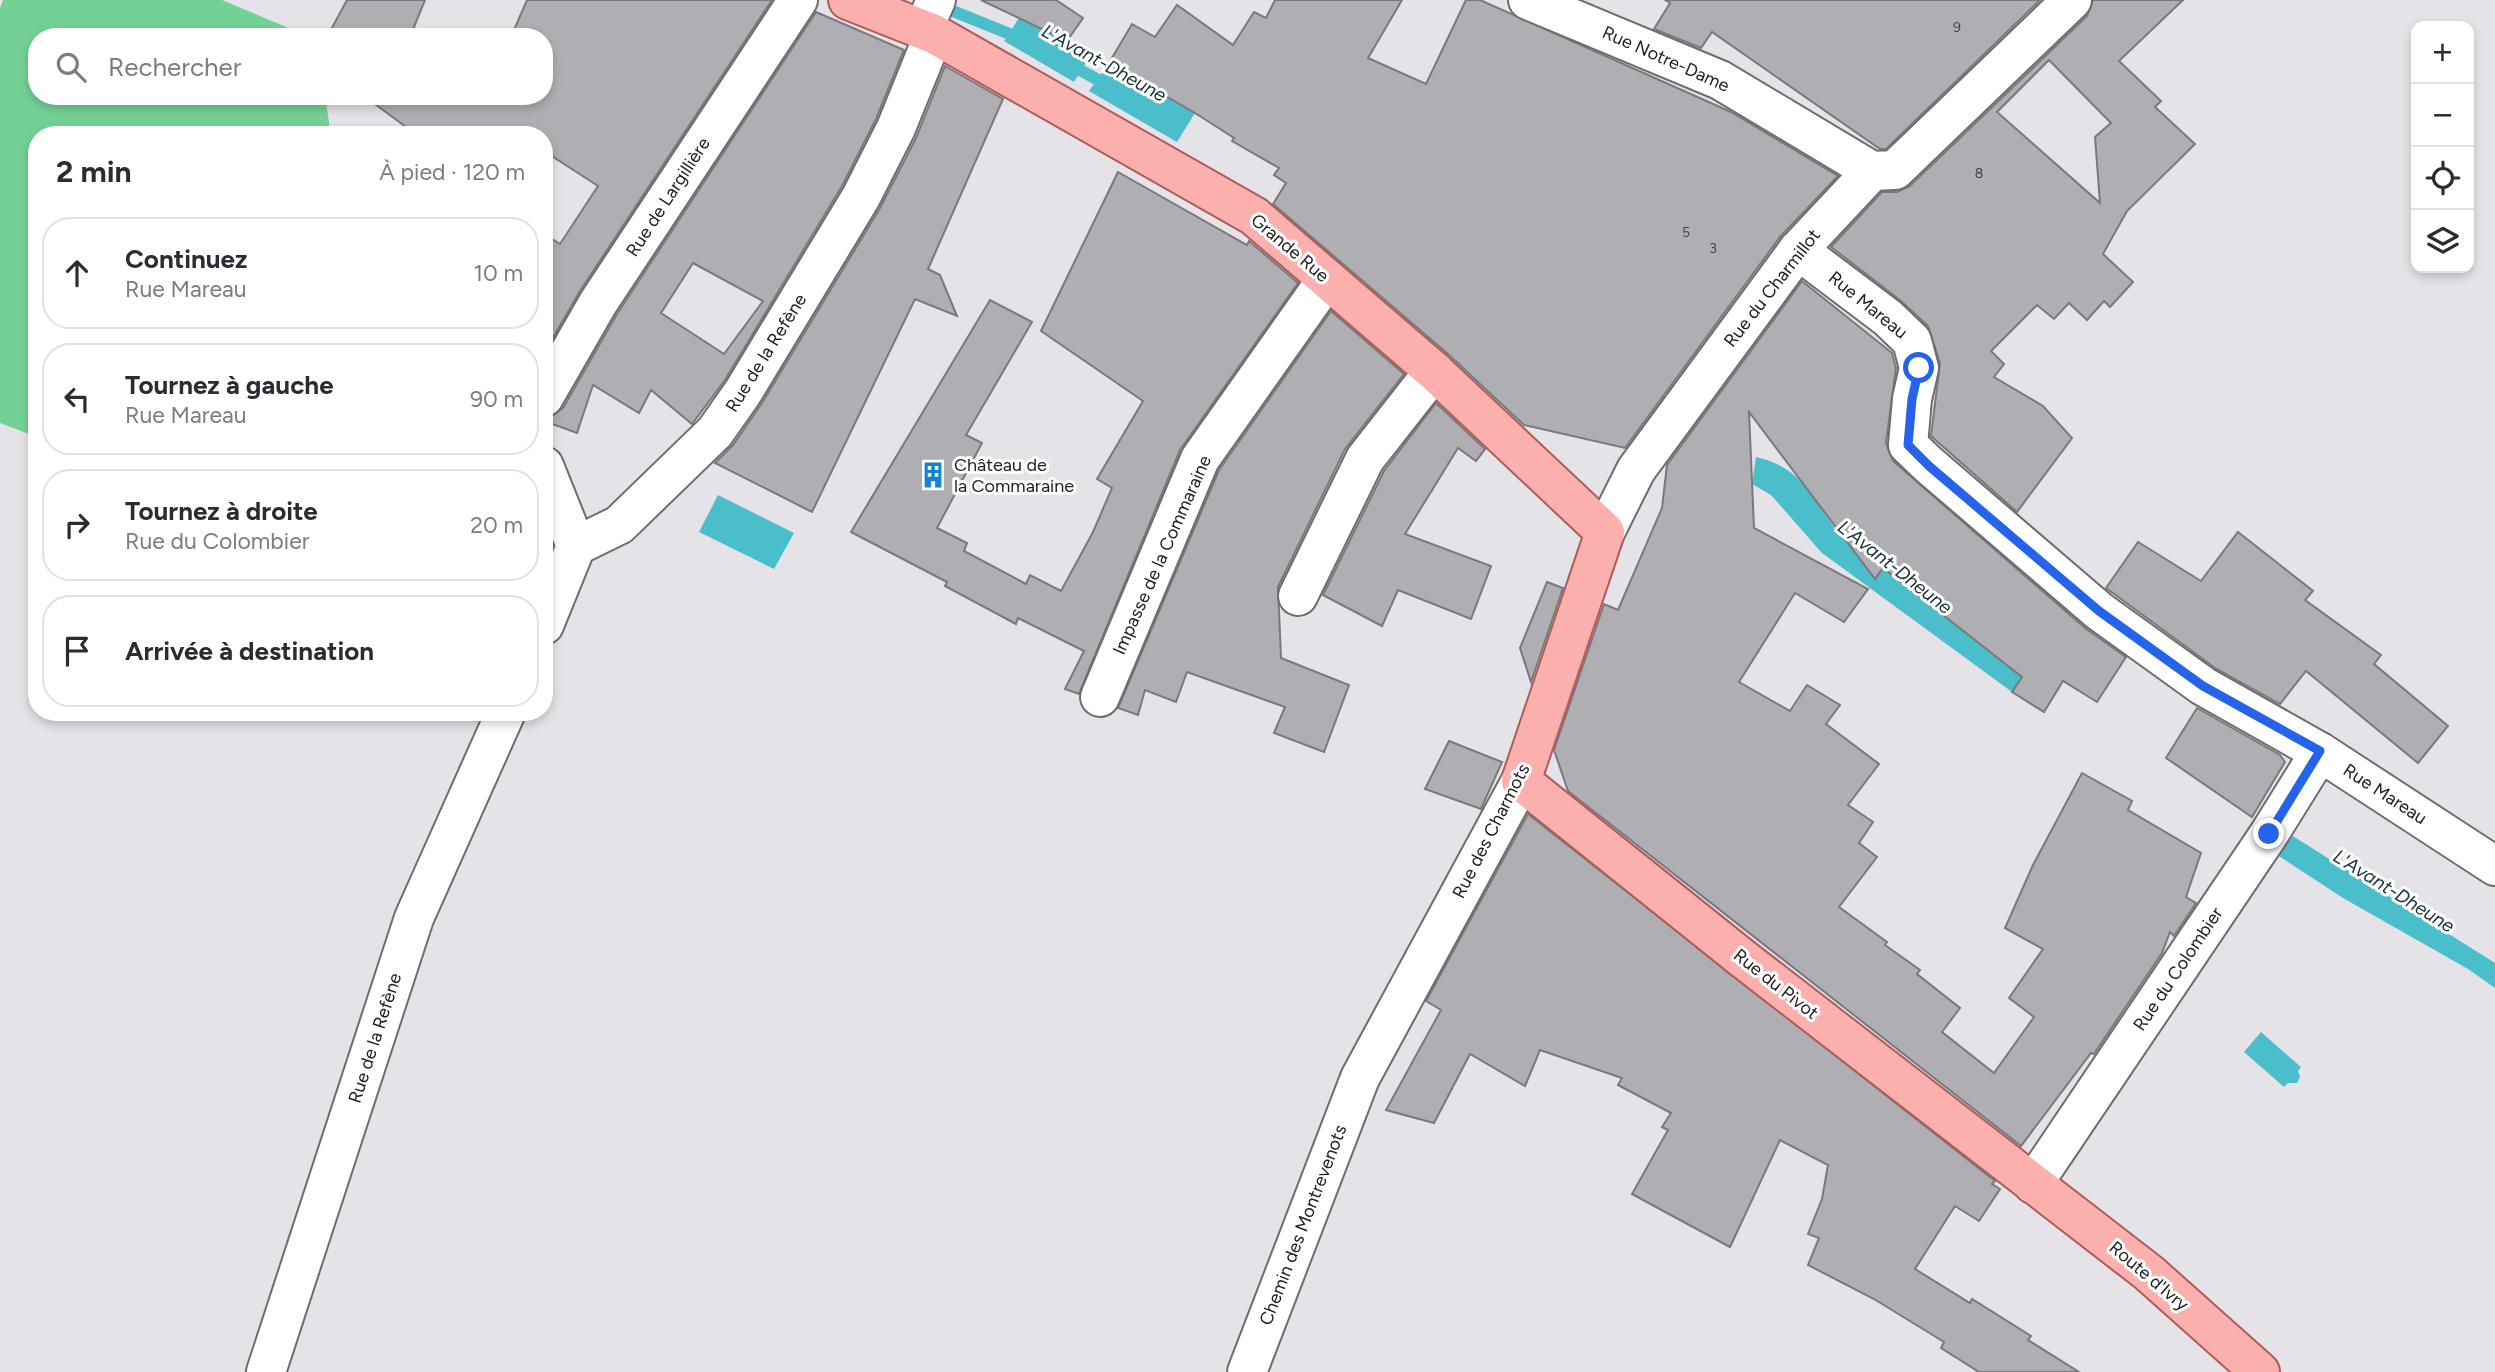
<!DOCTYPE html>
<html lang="fr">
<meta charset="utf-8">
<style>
body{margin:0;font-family:Figtree,sans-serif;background:#f2f2f3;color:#2b2b33}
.controls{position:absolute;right:21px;top:21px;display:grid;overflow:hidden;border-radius:14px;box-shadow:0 4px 10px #0003}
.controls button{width:63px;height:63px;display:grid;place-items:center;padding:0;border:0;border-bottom:2px solid #e1e1e2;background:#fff;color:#2b2b33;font:35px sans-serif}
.stop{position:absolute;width:21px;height:21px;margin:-16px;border:5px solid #2563eb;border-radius:50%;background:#fff}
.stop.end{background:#2563eb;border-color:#fff;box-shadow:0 2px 7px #0008}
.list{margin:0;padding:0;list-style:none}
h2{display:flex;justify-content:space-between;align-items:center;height:91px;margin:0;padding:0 28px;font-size:30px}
h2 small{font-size:23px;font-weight:400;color:#7c7c81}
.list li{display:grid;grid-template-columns:46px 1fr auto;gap:21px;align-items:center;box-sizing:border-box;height:112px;margin:0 14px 14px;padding:0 14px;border:2px solid #e1e1e2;border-radius:28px}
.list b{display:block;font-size:26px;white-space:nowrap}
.list p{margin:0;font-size:23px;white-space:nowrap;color:#7c7c81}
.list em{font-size:23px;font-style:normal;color:#7c7c81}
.icon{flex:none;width:38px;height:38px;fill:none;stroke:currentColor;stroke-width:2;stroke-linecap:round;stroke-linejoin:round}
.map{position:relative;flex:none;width:2495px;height:1372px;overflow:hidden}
.search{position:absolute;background:#fff;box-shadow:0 4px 10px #0003;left:28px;top:28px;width:525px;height:77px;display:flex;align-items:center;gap:18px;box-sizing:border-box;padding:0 24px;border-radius:28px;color:#7c7c81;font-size:26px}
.panel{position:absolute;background:#fff;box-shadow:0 4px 10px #0003;left:28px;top:126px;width:525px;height:595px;border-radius:28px}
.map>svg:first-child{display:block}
.green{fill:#73d196}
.water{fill:#4bbecb}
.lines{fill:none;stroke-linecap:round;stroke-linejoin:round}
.stream{stroke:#4bbecb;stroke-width:12}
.building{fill:#afaeb3;stroke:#79787c;stroke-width:2;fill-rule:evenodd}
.minor-casing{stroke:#6d6c70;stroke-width:42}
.major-casing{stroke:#ad5c59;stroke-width:42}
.minor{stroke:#fff;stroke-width:38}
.major{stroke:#fbb0ad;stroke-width:38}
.route{stroke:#2563eb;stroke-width:9}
.labels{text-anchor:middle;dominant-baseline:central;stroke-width:6;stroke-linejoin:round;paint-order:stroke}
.number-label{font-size:14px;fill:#444446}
.street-label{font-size:18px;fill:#212122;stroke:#fff}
.poi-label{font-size:18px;fill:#212122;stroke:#fff;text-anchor:start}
.water-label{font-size:19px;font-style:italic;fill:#183235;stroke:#fff}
</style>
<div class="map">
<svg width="2495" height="1372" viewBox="0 0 2495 1372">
<rect width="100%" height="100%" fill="#e5e3e8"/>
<path class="green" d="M3,0H222L310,37H37V96H325L331,135H37V437L0,423V8Z"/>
<g class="water">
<path d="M1019,18L1092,53L1074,82L1004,41Z"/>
<path d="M1109,63L1195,113L1177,142L1089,91Z"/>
<path d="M1756,457C1811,469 1816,513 1851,547C1864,560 1884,569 1899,580C1941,612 1980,646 2025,673L2012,692L1822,553L1771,495L1752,484Z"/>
<path d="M718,495L794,533L774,569L699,532Z"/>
<path d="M2288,833L2495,963V988L2468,969L2343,898L2268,849Z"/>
<path d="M2261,1032L2301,1067L2298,1071L2300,1077L2297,1083H2288L2284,1087L2244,1052Z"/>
</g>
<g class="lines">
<g class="stream">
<path d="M938,5L1022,39"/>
<path d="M1069,64L1111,87"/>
</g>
</g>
<g class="building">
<path d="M347,0H425L410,37H327Z"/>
<path d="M527,0H772L580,291L544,353V234L560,244L598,186L544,151V135H417L364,96H544V37H511Z"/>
<path d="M981,0H1056L1083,18L1067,41Z"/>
<path d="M1275,0H1402L1368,58L1426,84L1466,0H1480L1731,112L1838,176L1780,237L1625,448L1524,425L1448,354L1273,204L1286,183L1274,175L1279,168L1232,141L1234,138L1195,113L1109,63L1132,24L1155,37L1177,5L1233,45L1254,12L1266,18Z"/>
<path d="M1665,0H2040L1886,149H1880L1712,32L1701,48L1654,29L1670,3Z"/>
<path d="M2093,0H2183L2119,61L2161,101L2155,107L2195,144L2127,211L2103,254L2133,282L2110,307L2104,301L2087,320L2069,303L2054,319L2037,305L1991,351L2004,364L1994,377L2043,406L2072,438L2017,512L1931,436L1940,363L1928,326L1901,301L1831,247L1882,192H1897L1910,186L2087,16ZM2049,60L2111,123L2095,137L2100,203L1997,112Z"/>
<path d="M816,12L904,50L876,119L842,186L725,380L692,424L651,390L639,413L593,385L577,433L544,421L563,408L617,314ZM693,263L763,301L724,354L661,313Z"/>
<path d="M945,66L1003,99L928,269L940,275L957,316L915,299L812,512L715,463L733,445L762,403L880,208L916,138Z"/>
<path d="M1118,172L1247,245L1249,241L1298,283L1180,450L1079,694L1065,689L1084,651L1018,618L1016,624L945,586L947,582L851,532L990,300L1032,322L966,435L982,443L937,528L967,543L964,551L1026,584L1030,575L1061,591L1093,532L1112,488L1097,479L1143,401L1041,331Z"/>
<path d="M1802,281L1892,353L1896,368L1886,443L1893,461L2085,628L2126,657L2097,702L2063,681L2044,712L2012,692L2022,677L1883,568L1875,579L1749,412L1754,528L1868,589L1844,622L1795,593L1739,682L1790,711L1807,685L1840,705L1826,724L1879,764L1848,805L1873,822L1859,843L1877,857L1839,907L1887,942L1885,945L1920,970L1917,974L1960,1008L1942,1032L1994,1073L2034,1017L2009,998L2043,949L2005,928L2033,865L2082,773L2132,801L2128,810L2201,853L2186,897L2196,903L2174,936L2170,932L2162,953L2094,1054L2091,1053L2021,1146L1568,791L1554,750L1604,604L1618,610L1662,508L1667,465Z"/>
<path d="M1331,311L1404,374L1345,449L1278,587L1281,658L1349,685L1324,752L1274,733L1285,707L1187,672L1176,702L1145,690L1138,715L1118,708L1219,470Z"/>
<path d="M1436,403L1485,449L1476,461L1458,448L1405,534L1491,566L1471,619L1398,590L1382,626L1323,595L1384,471Z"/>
<path d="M2238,532L2313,591L2305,600L2381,655L2374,664L2448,726L2418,763L2306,671L2280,704L2215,668L2106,588L2138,542L2201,581Z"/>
<path d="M1547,582L1563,588L1531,682L1520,648Z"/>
<path d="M2197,708L2280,755L2285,762L2252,817L2166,758Z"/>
<path d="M1449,741L1502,762L1481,809L1425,789Z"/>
<path d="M1528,814L1995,1181L1992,1184L2000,1189L1979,1221L1955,1206L1915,1269L1970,1303L1972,1299L2031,1336L2028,1340L2079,1372H1979L1941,1348L1944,1342L1874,1299L1808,1265L1819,1238L1808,1234L1822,1199L1828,1165L1780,1140L1730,1247L1632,1194L1668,1130L1662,1127L1671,1113L1618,1085L1622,1078L1540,1050L1525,1086L1470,1054L1434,1123L1386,1110L1441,1010L1426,1001Z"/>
</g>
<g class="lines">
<g class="minor-casing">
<g id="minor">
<path d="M1528,0L1720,80L1872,171"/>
<path d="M923,30L936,0"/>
<path d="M1798,250L1888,318L1912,341L1919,368L1912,399L1908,445L1929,465L2099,611L2203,686L2320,752L2495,866"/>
<path d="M544,397L598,303L798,0"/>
<path d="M544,466L576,546"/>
<path d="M1605,532L1636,470L1798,250L1872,171L1895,170L2072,0"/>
<path d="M1298,596L1365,459L1434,371"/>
<path d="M544,625L576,546L619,525L715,432L743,392L861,197L896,128L934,34"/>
<path d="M1100,697L1200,459L1327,279"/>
<path d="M2033,1184L2269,834L2320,752"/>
<path d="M266,1372L414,918L506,712"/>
<path d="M1247,1372L1360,1078L1521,781"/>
</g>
</g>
<g class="major-casing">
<path id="major" d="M848,0L934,34L1254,216L1434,371L1605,532L1521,781L1742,958L2149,1273L2260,1372"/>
</g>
<use href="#minor" class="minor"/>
<use href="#major" class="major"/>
</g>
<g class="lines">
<path class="route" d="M1919,368L1912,399L1908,445L1929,466L2099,611L2203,686L2320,751L2269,834"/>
</g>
<defs>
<g id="building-bare" transform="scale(2.1)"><path d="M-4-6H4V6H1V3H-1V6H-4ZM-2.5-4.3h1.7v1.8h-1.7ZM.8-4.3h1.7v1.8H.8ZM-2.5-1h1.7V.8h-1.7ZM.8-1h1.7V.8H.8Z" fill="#1384cd" stroke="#fff" stroke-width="2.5" paint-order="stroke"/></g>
</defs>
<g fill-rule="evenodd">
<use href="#building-bare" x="933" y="475"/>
</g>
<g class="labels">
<g class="number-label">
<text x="1957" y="27">9</text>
<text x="1979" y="173">8</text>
<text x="1686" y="232">5</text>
<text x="1713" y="248">3</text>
</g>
<g class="street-label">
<text transform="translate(1666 59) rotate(24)">Rue Notre-Dame</text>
<text transform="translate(668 197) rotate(-57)">Rue de Largillière</text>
<text transform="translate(1290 248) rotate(40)">Grande Rue</text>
<text transform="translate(1772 288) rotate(-52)">Rue du Charmillot</text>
<text transform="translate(1868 305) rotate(39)">Rue Mareau</text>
<text transform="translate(766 353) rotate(-58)">Rue de la Refène</text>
<text transform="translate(1162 555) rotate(-66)">Impasse de la Commaraine</text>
<text transform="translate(2385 794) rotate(33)">Rue Mareau</text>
<text transform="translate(1491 831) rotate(-63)">Rue des Charmots</text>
<text transform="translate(2178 969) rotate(-56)">Rue du Colombier</text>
<text transform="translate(1776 984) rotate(38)">Rue du Pivot</text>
<text transform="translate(375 1038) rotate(-72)">Rue de la Refène</text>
<text transform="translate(1303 1225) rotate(-69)">Chemin des Montrevenots</text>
<text transform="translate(2149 1276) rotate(40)">Route d'Ivry</text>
</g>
<g class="poi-label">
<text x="954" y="465">Château de<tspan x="954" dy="21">la Commaraine</tspan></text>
</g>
<g class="water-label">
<text transform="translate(1104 63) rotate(29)">L'Avant-Dheune</text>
<text transform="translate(1895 567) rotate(38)">L'Avant-Dheune</text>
<text transform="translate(2394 891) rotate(32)">L'Avant-Dheune</text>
</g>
</g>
</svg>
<div class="controls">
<button>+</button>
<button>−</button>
<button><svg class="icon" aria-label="locate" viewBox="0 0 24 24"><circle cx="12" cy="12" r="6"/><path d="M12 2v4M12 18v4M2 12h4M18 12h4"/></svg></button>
<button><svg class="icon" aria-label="layers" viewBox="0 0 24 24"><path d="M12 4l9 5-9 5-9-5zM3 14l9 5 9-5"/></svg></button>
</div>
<div class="stop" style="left:1919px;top:368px"></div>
<div class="stop end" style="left:2269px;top:834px"></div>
<div class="search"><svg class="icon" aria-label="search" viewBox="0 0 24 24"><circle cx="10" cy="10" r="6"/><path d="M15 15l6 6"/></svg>Rechercher</div>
<section class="panel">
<h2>2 min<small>À pied · 120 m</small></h2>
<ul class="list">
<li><svg class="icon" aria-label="ahead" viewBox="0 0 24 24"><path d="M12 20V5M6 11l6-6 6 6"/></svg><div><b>Continuez</b><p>Rue Mareau</p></div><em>10 m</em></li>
<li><svg class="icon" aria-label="left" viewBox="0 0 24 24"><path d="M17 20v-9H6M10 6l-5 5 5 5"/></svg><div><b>Tournez à gauche</b><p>Rue Mareau</p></div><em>90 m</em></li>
<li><svg class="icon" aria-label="right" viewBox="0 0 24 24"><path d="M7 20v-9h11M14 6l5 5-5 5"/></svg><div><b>Tournez à droite</b><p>Rue du Colombier</p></div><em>20 m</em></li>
<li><svg class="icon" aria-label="arrive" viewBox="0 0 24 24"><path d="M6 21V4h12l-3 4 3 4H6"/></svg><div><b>Arrivée à destination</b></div></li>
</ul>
</section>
</div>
